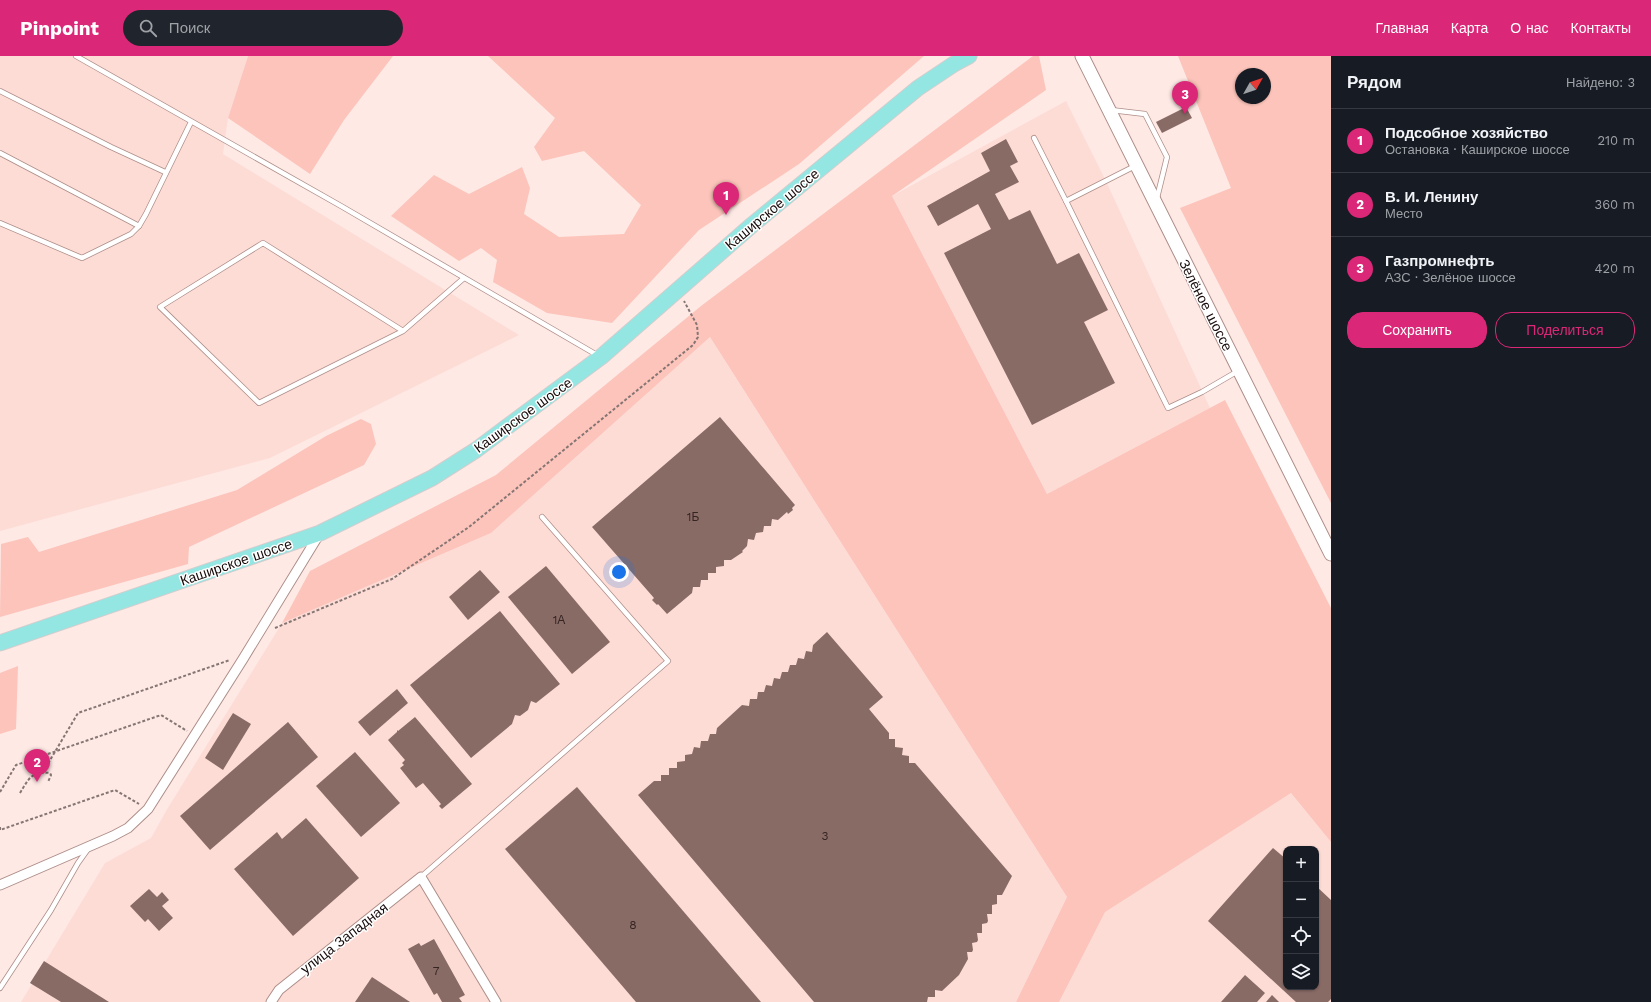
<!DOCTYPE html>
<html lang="ru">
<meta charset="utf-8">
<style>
body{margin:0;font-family:"Work Sans",sans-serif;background:#20242c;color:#f1f3f6}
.controls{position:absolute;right:12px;bottom:12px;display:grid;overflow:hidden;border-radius:8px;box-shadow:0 1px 3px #0004}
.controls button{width:36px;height:36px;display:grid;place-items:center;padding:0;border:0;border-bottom:1px solid #363941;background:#171b24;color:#f1f3f6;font:20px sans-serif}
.compass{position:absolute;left:1235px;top:12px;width:36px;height:36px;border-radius:50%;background:#171b24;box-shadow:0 1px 3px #0004;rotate:50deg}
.you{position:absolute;left:619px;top:516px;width:14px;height:14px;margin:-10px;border:3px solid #fff;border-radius:50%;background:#1a73e8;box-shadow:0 0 0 6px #1a73e833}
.badge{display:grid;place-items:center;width:26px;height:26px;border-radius:50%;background:#db2777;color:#fff;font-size:13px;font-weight:700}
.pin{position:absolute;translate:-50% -33px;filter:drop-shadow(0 1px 2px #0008)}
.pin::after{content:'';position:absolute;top:21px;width:14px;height:12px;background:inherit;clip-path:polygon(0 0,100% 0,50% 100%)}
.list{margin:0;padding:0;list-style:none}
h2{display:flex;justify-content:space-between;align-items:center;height:52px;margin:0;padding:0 16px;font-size:17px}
h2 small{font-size:13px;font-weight:400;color:#9ea1a6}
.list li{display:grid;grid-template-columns:26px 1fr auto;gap:12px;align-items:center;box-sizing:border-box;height:64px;padding:0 16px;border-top:1px solid #363941}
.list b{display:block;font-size:15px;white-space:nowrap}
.list p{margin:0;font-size:13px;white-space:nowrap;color:#9ea1a6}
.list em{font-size:13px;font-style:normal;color:#9ea1a6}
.actions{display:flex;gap:8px;padding:12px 16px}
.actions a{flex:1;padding:9px 0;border:1px solid #db2777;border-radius:16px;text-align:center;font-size:14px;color:#db2777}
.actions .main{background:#db2777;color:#fff}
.icon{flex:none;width:22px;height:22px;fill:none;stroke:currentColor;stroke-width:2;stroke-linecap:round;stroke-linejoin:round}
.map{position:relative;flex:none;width:1331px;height:946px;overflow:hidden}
header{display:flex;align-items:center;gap:24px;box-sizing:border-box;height:56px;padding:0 20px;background:#db2777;color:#fff}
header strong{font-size:19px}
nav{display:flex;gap:22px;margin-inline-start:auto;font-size:14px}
.search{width:280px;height:36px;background:#20242c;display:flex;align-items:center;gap:10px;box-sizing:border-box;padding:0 14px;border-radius:22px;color:#9ea1a6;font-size:15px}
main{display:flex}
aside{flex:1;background:#171b24}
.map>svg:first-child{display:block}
.built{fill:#fedcd6;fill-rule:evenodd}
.green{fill:#fcc4ba;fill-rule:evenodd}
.building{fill:#896b66}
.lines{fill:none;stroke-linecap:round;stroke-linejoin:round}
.service-casing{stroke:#ad8e88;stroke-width:6}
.minor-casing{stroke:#ad8e88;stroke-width:11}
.secondary-casing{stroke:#ad8e88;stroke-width:15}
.primary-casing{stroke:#d1cece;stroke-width:17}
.path{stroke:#857573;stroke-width:2;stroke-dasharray:3 2;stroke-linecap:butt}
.service{stroke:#fff;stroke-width:4.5}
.minor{stroke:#fff;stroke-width:9}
.secondary{stroke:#fff;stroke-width:13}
.primary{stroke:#93e6e2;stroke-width:15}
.labels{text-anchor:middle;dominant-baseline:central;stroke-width:3;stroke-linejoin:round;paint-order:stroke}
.number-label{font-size:12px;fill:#342422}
.street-label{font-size:14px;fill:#170c0b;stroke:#fff}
</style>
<header>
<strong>Pinpoint</strong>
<div class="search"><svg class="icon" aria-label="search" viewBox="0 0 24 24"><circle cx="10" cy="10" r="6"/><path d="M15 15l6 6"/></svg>Поиск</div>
<nav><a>Главная</a><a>Карта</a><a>О нас</a><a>Контакты</a></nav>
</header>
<main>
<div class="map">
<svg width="1331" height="946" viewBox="0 0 1331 946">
<rect width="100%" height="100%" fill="#fee9e5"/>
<g class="built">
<path d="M0,0H248L228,62L223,98L519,279L270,402L0,475Z"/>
<path d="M1066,45L1106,125L1210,352L1047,438L892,140Z"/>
<path d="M710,281L1067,841L1016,946H21L105,807L151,782L166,755L282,567L491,477Z"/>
<path d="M1291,737L1331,786V946H1059L1104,856ZM1286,793H1316V931H1286Z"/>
</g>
<g class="green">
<path d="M248,0H393L344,64L310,118L228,62Z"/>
<path d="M488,0H924L799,108L699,174L612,267L547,257L493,226L497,204L481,192L459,205L391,160L434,119L469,138L522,111L530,132L524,158L559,181L624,178L641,149L584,95L542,105L534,91L555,62Z"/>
<path d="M1033,0H1039L1046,34L892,140L1047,438L1225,344L1331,552V786L1291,737L1105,856L1059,946H1016L1067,841L710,281L491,477L282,567L310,515L496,419L701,250Z"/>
<path d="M1178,0H1331V447L1180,152L1231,132ZM1241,18H1265V42H1241Z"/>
<path d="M361,363L371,368L376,388L364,409L189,491L188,508L0,561L1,488L28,481L39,496L237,434L326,380Z"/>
<path d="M18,610L16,673L0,678V617Z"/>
</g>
<g class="building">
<path d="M1186,51L1192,62L1162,77L1156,66Z"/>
<path d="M1006,83L1018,106L1010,110L1019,126L995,138L1009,164L1030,154L1057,208L1079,197L1108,254L1084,266L1115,327L1032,369L944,197L991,173L978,148L938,170L927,150L990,115L981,97Z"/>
<path d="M720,361L795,449L792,452L793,454L788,458L787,456L778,464L772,463L771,470H764L763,476L756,477L754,484L748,483L747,490L742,495L743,496L731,504H724V510L716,511V517H708V524H701L700,531H693L692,537L667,558L658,548L657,549L652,544L654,542L592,471Z"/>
<path d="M546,510L610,586L572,618L508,541Z"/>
<path d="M480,514L500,536L468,564L449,541Z"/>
<path d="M500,555L560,628L536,647L531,645L528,654L520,660L515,659L512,668L471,702L410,629Z"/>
<path d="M827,576L883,641L869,653L889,677V683H895V691L903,692L902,699L909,700V707H915L1012,820L1002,839H997V848L992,849V858H987L988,865L987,867L982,868V877H977L978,884L977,886L972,887L973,894L972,896H967L968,903L959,919L942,935L935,934V941H928L927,946H814L638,739L654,725H661V719H669V712H677V706L685,705V699L692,698L694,691L700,692L701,685H708L710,678H716L717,672L742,649L749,650L750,643H757L758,636H764L766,629L772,630L774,622L780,623L782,616H788L790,609H796L798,602L804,603L806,595L812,596L813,589Z"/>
<path d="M397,633L408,647L370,680L358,666Z"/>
<path d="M233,657L251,668L223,714L205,702Z"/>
<path d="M415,661L472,728L442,753L439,750L441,748L423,727L416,732L400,712L404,709L402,707L405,704L388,684L397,676V674L398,675Z"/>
<path d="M288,666L318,701L210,794L180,760Z"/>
<path d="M355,696L400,747L361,781L316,730Z"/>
<path d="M577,731L761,946H636L505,793Z"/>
<path d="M306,762L359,822L293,880L234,813L277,776L282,783Z"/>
<path d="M1273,792L1286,803V931H1316V830L1331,844V943L1328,946H1296L1208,865Z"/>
<path d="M149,833L157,841L162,836L169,844L162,850L173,862L159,875L148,863L145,866L130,850Z"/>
<path d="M434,883L465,939L459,942L462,946H442L437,937L434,939L408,893L419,887L421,890Z"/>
<path d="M44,905L109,946H61L30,927Z"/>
<path d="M1245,919L1265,937L1257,946H1221Z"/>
<path d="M372,921L410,946H355Z"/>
<path d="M1272,939L1279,946H1266Z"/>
</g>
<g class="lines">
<g class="service-casing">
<g id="service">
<path d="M76,0L341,150L597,299"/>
<path d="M0,35L111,91L165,116"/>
<path d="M1111,54L1145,58L1167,101L1157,142"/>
<path d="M1034,82L1066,145"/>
<path d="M0,97L139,170"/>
<path d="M1135,110L1066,145L1168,352L1202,336L1238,315"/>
<path d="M0,167L82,202L131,178L139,170L146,158L191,66"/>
<path d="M403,275L259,347L160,251L263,187L403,275L464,222"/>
<path d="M421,821L668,605L542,461"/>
<path d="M0,932L51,854L78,807L88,793"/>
</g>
</g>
<g class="minor-casing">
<g id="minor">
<path d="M0,829L113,780L128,772L148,753L243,603L320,477"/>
<path d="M271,946L279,934L421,821L496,946"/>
</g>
</g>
<g class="secondary-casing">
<path id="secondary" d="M1082,0L1331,498"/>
</g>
<g class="primary-casing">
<path id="primary" d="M0,587L320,477L432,422L476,394L601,301L752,169L918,32L954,8L969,0"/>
</g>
<g class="path">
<path d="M275,572L392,523L469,471L693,289L698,281L697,269L684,245"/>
<path d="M43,716L78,657L230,604"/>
<path d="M0,736L16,709L161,659L187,675"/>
<path d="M20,737C29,722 32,715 50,717L51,719L48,726"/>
<path d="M0,771V774L115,734L139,748"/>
</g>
<use href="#service" class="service"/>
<use href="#minor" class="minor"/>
<use href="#secondary" class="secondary"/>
<use href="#primary" class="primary"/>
</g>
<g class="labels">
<g class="number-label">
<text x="693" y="461">1Б</text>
<text x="559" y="564">1А</text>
<text x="825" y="780">3</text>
<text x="633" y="869">8</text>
<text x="436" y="915">7</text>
</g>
<g class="street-label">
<text transform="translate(772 153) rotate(-40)">Каширское шоссе</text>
<text transform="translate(1206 249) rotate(63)">Зелёное шоссе</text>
<text transform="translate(523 359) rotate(-36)">Каширское шоссе</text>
<text transform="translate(236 506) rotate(-19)">Каширское шоссе</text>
<text transform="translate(344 882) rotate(-38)">улица Западная</text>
</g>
</g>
</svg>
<div class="controls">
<button>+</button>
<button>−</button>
<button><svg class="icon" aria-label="locate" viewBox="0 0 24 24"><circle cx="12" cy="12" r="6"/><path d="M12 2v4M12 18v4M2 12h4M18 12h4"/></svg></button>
<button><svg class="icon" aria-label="layers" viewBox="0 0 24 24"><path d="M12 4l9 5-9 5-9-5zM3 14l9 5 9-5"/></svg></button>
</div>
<svg class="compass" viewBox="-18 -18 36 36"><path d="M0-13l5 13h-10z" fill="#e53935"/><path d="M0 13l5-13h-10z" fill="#9ea1a6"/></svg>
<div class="you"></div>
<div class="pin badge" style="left:726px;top:159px">1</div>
<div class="pin badge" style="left:37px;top:726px">2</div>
<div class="pin badge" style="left:1185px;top:58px">3</div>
</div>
<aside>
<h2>Рядом<small>Найдено: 3</small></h2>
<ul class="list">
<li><span class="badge">1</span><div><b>Подсобное хозяйство</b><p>Остановка · Каширское шоссе</p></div><em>210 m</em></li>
<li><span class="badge">2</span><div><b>В. И. Ленину</b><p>Место</p></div><em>360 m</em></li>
<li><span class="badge">3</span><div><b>Газпромнефть</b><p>АЗС · Зелёное шоссе</p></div><em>420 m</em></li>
</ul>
<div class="actions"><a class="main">Сохранить</a><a>Поделиться</a></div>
</aside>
</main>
